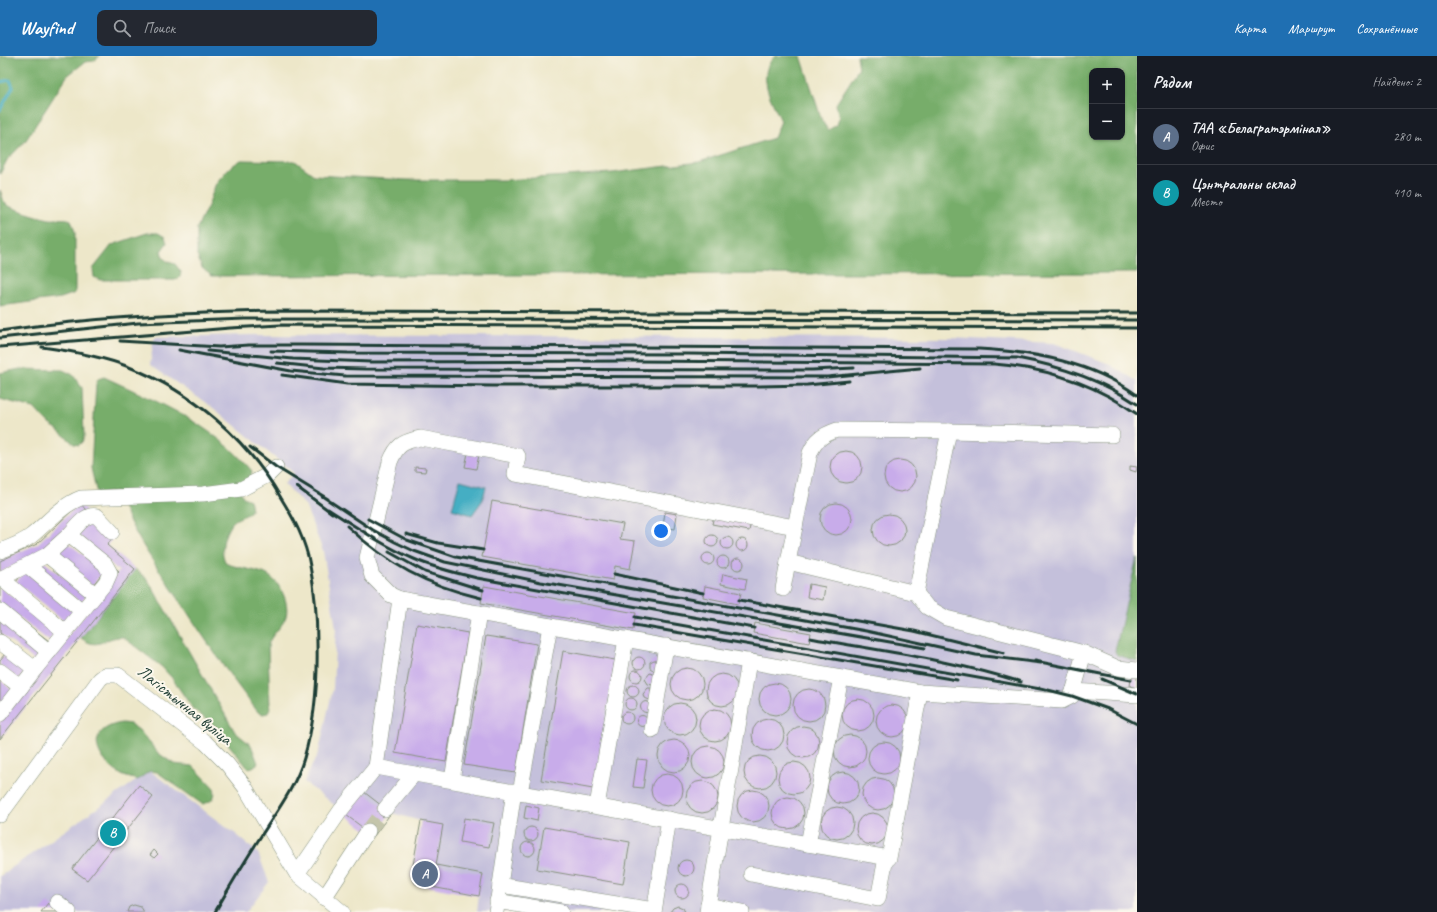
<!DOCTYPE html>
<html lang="ru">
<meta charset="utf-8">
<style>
body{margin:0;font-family:Caveat,sans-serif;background:#242831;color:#f1f3f6}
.controls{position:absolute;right:12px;top:12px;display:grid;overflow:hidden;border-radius:8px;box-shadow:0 1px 3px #0004}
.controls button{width:36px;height:36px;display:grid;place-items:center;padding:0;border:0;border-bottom:1px solid #363941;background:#171b24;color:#f1f3f6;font:20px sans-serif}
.you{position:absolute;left:661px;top:475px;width:14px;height:14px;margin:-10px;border:3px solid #fff;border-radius:50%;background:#1a73e8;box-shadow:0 0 0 6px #1a73e833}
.badge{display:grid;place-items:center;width:26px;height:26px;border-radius:50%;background:#1f6fb2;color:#fff;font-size:13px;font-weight:700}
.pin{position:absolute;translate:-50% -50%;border:2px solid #fff;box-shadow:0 1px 4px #0006}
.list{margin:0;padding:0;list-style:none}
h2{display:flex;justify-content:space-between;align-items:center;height:52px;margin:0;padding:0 16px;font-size:17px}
h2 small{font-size:13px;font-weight:400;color:#9ea1a6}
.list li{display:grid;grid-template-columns:26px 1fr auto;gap:12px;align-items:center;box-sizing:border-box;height:56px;padding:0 16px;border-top:1px solid #363941}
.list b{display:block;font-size:15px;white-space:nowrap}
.list p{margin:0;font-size:13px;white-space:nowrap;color:#9ea1a6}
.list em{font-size:13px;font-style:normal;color:#9ea1a6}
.icon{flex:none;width:22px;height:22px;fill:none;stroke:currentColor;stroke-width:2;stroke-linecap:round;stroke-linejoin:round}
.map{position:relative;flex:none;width:1137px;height:856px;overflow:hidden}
header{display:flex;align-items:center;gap:24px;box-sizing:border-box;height:56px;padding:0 20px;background:#1f6fb2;color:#fff}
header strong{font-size:19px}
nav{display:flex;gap:22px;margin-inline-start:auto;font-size:14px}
.search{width:280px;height:36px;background:#242831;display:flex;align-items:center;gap:10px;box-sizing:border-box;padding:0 14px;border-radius:8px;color:#9ea1a6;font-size:15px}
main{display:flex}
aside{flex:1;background:#171b24}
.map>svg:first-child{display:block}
.industrial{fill:#c4c0db}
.forest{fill:#77ad6a;stroke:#4b754f;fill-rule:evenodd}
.water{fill:#44aec3;stroke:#32767c}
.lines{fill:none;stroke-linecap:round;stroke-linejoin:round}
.stream{stroke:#44aec3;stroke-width:3}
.building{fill:#c8acea}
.minor-tunnel{stroke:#c4c5ab;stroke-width:15;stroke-dasharray:15 8;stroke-linecap:butt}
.minor-casing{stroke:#86927e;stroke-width:16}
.minor{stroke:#fff;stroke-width:15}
.rail{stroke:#1f3d34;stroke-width:3}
.labels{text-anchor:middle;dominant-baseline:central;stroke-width:4;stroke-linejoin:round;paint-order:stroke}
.street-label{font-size:17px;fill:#1f3d34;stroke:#fbf7ec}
</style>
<header>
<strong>Wayfind</strong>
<div class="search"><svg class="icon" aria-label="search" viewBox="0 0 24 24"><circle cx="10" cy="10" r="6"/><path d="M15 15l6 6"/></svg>Поиск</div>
<nav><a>Карта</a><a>Маршрут</a><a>Сохранённые</a></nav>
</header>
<main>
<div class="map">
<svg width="1137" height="856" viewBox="0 0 1137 856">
<rect width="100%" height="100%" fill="#fbf7ec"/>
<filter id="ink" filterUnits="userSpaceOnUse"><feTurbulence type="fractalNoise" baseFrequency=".025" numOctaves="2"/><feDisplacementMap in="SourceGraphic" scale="8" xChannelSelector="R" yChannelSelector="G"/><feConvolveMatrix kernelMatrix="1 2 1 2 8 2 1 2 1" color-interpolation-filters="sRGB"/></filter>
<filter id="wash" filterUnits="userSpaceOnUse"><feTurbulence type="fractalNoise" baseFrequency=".012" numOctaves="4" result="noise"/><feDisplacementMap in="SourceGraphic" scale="16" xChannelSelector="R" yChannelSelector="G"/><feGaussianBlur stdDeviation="0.9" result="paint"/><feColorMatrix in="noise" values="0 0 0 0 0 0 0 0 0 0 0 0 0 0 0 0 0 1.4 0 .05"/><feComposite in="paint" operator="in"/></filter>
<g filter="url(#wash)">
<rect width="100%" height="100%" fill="#ede7c9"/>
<g class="industrial">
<path d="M252,279L951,282L1054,287L1107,307L1137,325V856H477L479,839L416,828L411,820L421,765L391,757L341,754L304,726L319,695L333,632L336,572L323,495L305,449L284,428L294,417L212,351L150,309L154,281Z"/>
<path d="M150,715L237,779L258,797L269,826L246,856H0V820Z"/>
</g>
<g class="forest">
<path d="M0,0H100L94,5L85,6L67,20L26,84L7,104L0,118Z"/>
<path d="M775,0H801L822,65L828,74L837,69L839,62L836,48L859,12L857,0H1137V217L212,220L202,212L197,199V172L208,150L216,127L229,112L241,104L295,105L314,119L407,124H504L612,117L699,106L774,82L781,65C772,44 755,20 775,0ZM1092,15H1122V81H1092Z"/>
<path d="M0,134L4,146L8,150C21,155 35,160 49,163C56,164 64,161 71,164L75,176V237L61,242L0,250Z"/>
<path d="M147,177H158L165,181L167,187L161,195C163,204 167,206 175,208L181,216L180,221L175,224H100L94,221L93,213L112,189Z"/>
<path d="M20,313L63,314L73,319L82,332L84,380L83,385L79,389L74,388L57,373L49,368L34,352L0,343V317Z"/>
<path d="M104,321C158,346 213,368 252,415L250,422L238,429L243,441L250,444C251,448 253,452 250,456C247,460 238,461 234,465C224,474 218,498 227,508C239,512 251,513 263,517C278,522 290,545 286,560C283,571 271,578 268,589L270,652L268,657L263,658L258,656C227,617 201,577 174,536C152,504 129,472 117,435L97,438L91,412L96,328L98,323Z"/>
<path d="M1137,502V605L1117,599L1115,595Z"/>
<path d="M135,513L148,524L235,676L251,689L258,707L253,711L248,712L224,683L219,673L193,653L172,622L162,611L123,581C103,580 100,596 81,582Z"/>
<path d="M122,667L130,668L139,674L158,697L174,708L193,710L214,732C217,741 211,747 202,748L157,716L150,715L137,724C132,722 124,721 120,718C95,702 84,673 122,667Z"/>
</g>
<path class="water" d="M460,424L486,431L482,445L472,459L452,453Z"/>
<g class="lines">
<path class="stream" d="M0,26L10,24L13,31L0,54"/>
</g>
<g id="blocks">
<g class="building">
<circle cx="846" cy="411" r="16"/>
<path d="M468,397L479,399L476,413L465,411Z"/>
<circle cx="900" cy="420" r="16"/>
<path d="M1130,410L1137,411L1136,416L1130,414Z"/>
<path d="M415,411L426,412L425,416L415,415Z"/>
<path d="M492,445L623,468L620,483L635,485L630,513L615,510L613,524L482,501Z"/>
<circle cx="836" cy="463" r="16"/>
<path d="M80,447L86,454L42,496L0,517V505L37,488Z"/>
<path d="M665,456L677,458L675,473L663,471Z"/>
<circle cx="889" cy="474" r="16"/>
<path d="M714,460L751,466L749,475L712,468Z"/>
<path d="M92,462L113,482L107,489L135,513L0,683V666L119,515L77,478Z"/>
<circle cx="712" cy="485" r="6"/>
<circle cx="727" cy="487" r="6"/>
<circle cx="742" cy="489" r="6"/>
<path d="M67,486L104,515L92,530L56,500Z"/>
<circle cx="708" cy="503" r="6"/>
<circle cx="723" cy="506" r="6"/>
<circle cx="738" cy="508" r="6"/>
<path d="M43,505L87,539L81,547L37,513Z"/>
<path d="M25,514L76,556L66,567L16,526Z"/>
<path d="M723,518L747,523L745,533L721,528Z"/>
<path d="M809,528L825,531L823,544L807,541Z"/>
<path d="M484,530L636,557L633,574L481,547Z"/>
<path d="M705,530L741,537L738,548L703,541Z"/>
<path d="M0,531L57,575L49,585L0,547Z"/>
<path d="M0,563L41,596L34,604L0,577Z"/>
<path d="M755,567L811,577L809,587L753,577Z"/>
<path d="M417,568L468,577L446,706L395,697Z"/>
<path d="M486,580L537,588L516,717L464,709Z"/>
<path d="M563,595L615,604L593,733L541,724Z"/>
<path d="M5,598L26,615L19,624L0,609V604Z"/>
<circle cx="639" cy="607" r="6"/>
<path d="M654,604H658L656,616L650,612V606Z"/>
<circle cx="687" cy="628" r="16"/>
<circle cx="636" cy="620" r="6"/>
<path d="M650,617L655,619L652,629L648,628L645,623Z"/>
<path d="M1132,617L1137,618V632L1130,630Z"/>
<circle cx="722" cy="634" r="16"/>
<path d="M0,624L12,634L0,648Z"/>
<circle cx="775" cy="643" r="16"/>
<circle cx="633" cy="635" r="6"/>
<path d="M648,632H651L650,644L644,642L643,638Z"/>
<circle cx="809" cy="649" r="16"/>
<circle cx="631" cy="648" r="6"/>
<circle cx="858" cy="659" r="16"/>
<circle cx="646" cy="651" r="5.5"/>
<circle cx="680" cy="663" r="16"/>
<circle cx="892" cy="665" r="16"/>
<circle cx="715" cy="669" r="16"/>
<circle cx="627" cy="662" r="6"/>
<circle cx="642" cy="665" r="5.5"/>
<circle cx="768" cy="679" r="16"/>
<circle cx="803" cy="686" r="16"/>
<circle cx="850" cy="695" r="16"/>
<circle cx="674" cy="700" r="16"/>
<circle cx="884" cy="702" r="16"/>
<circle cx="708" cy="706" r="16"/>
<circle cx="760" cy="716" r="16"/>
<path d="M637,703L647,704L643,732L633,731Z"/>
<circle cx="794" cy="722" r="16"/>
<circle cx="843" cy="732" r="16"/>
<circle cx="667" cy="734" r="16"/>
<circle cx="878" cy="738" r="16"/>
<circle cx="702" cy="741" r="16"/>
<path d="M139,729L153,741L87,824L72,813Z"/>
<circle cx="753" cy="750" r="16"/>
<path d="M364,736L391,757L374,780L346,759Z"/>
<circle cx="788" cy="757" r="16"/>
<path d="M526,749L539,752L537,765L524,762Z"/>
<circle cx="837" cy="767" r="16"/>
<circle cx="872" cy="773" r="16"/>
<path d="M464,762L494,767L489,791L460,786Z"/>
<path d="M421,765L443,769L436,809L483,818L479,840L416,828L411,820Z"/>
<path d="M544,771L630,786L623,828L537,813Z"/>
<circle cx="531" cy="778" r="7"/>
<circle cx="528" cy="793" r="7"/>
<path d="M154,794L158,798L154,802L150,799Z"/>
<circle cx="686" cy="812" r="8"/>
<circle cx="682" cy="835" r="7"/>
<path d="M48,847L60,856H41Z"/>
<path d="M134,849L141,851L144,856H127L129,851Z"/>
<path d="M678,850L683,852L685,856H670L673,852Z"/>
</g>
</g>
</g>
<g filter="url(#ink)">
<use href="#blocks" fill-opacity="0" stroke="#86927e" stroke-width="1"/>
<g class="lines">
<path class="minor-tunnel" d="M368,775L385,753"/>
<g class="minor-casing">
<g id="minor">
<path d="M795,471L810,397C816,383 823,379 837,374L949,375L1112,379"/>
<path d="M69,479C77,471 85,457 97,460L112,476"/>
<path d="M0,495C11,491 22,487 31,480C47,467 62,449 81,442L203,438L241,433L268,419L276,411"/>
<path d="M47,499L95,538"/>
<path d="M28,510L82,555"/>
<path d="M0,523L47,499L69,479L105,508L110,517L106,526L35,613L0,586"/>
<path d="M2,523L65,576"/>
<path d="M783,533L788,506"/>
<path d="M916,537L949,375"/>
<path d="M400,543L391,539L372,520L367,502L390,406C397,389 402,386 420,382L518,400L515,418L795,471L788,506L916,537L927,551L946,562L1084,597L1118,612L1137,614"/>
<path d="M0,555L49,596"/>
<path d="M550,570L520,737L808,788"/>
<path d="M0,615L21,631"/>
<path d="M841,622L808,788L889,802L920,636"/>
<path d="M1073,635L1137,639"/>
<path d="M0,658L35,613"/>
<path d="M652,674L666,590"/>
<path d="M452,724L479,557"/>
<path d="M520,737L376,711L400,543L920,636L1062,645L1072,640L1084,597"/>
<path d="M597,750L626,583"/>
<path d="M385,753L414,718"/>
<path d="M0,759L100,623L105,619H118L206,687L227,708L245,731L296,817L342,856"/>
<path d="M297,818L341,754L376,711"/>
<path d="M751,818L878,843L886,802"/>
<path d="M500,829L654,854"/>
<path d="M324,842L368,775"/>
<path d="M497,845L561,856"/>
<path d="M57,846L69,856"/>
<path d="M708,849L742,856"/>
<path d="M496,856L514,735"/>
<path d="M654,856L669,763"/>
<path d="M707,856L749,605"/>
</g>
</g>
<use href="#minor" class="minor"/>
<g class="rail">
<path d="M0,275C92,261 184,257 276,255L1137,257"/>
<path d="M0,282L138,267L245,263L1137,264"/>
<path d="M120,285L219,291L249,289H301L979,293C1035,296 1091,306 1137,339"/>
<path d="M0,291L230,272L280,269L1137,272"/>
<path d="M42,291C71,295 101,300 129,311C193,336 247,383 281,442C294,463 306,485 310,510C315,535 317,562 317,587C318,626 315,665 304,702C296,730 277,755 261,780C245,805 230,830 215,856"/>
<path d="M179,294L291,315L345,320L827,321L920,312"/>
<path d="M208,295L293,303L371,306L635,305L994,308C1046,312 1094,327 1137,358"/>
<path d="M271,295L348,297L688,298L1017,302C1060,310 1100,323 1137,348"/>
<path d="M277,307L324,312L365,313L812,314L854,312"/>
<path d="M282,319L347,328L493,330H760L807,329L849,325"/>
<path d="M250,391L276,411L328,443"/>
<path d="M297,431L332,457"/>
<path d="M322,440L373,474L395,486L414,495L445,506L541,526L925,592"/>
<path d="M328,453C356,471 384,490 414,503C434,512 456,517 477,522L754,572"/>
<path d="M368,463L407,484L456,501L866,575L976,599L1041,607"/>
<path d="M347,470C389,509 426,529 481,542"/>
<path d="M406,478L438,487L483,494"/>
<path d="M389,496L425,516L483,534"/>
<path d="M614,518L703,537"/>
<path d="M739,544L914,575L1004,597"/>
<path d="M635,561L1046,634"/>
<path d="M634,569L957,624"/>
<path d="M810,582C881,595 952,604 1021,626"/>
<path d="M1035,605L1131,624"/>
<path d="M1102,623L1137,638"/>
<path d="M1040,632L1072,640L1108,653L1137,668"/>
</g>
</g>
</g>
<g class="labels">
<g class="street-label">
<text transform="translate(185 649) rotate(39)">Лагістычная вуліца</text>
</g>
</g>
</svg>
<div class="controls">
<button>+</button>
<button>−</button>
</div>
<div class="you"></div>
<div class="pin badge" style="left:425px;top:818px;background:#5c6f8a">A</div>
<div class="pin badge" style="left:113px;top:777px;background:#0f9aa8">B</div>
</div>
<aside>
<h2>Рядом<small>Найдено: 2</small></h2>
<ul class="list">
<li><span class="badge" style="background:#5c6f8a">A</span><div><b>ТАА «Белагратэрмінал»</b><p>Офис</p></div><em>280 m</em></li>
<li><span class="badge" style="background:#0f9aa8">B</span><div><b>Цэнтральны склад</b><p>Место</p></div><em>410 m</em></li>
</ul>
</aside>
</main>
